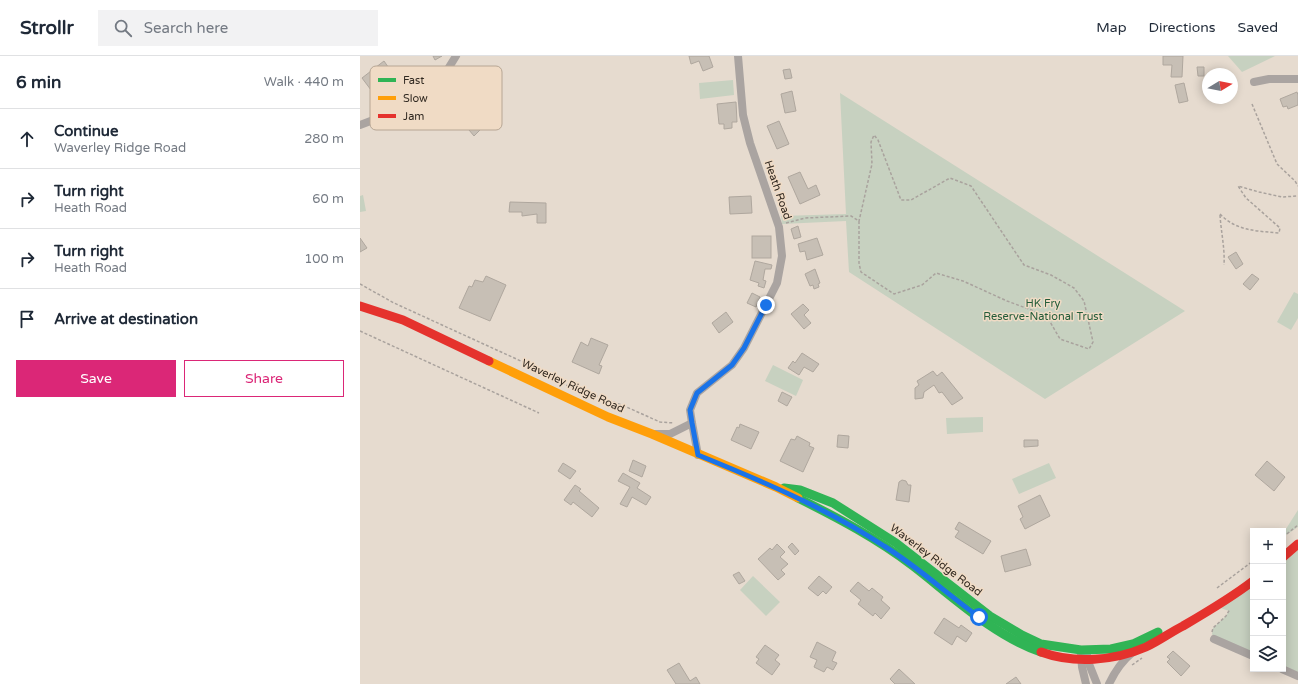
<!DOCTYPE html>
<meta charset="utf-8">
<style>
body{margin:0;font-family:"Varela Round",sans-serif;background:#f2f2f3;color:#1f2937}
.controls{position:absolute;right:12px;bottom:12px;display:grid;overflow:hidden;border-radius:0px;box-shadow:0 2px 10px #0003}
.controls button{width:36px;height:36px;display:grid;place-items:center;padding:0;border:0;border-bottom:1px solid #e0e1e3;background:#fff;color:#1f2937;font:20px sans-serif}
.compass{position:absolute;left:842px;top:12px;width:36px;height:36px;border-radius:50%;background:#fff;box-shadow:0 2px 10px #0003;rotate:80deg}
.stop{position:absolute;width:12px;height:12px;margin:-9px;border:3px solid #1a73e8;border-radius:50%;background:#fff}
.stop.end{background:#1a73e8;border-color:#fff;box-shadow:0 1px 4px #0008}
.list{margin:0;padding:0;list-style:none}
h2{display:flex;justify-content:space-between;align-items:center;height:52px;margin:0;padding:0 16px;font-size:17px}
h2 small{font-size:13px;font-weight:400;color:#747a83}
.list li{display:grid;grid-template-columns:26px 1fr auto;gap:12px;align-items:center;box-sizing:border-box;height:60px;padding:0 16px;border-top:1px solid #e0e1e3}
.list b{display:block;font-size:15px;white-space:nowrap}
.list p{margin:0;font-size:13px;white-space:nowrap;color:#747a83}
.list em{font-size:13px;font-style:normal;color:#747a83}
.actions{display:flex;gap:8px;padding:12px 16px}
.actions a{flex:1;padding:9px 0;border:1px solid #db2777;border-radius:0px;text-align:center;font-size:14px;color:#db2777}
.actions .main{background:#db2777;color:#fff}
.icon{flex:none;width:22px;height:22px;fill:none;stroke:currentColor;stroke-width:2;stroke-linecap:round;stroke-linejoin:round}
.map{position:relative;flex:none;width:938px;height:628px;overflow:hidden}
header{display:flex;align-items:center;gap:24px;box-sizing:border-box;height:56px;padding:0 20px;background:#fff;border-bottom:1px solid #e0e1e3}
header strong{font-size:19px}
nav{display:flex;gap:22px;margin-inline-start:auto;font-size:14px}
.search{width:280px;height:36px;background:#f2f2f3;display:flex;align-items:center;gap:10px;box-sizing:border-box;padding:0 14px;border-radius:0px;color:#747a83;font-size:15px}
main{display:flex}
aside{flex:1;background:#fff}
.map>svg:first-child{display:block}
.green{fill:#c7d1c0}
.building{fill:#c7bfb5;stroke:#afa79e}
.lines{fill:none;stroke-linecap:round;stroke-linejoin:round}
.path{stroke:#a9a29d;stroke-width:1.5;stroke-dasharray:3 2;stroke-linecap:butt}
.street{stroke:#aaa4a1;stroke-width:8}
.fast{stroke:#30b455;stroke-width:9}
.slow{stroke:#ff9f0a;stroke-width:9}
.jam{stroke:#e5322d;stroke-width:9}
.route{stroke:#1a73e8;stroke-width:5}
.labels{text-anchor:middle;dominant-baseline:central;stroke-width:3;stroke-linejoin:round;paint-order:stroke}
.street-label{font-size:11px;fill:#312921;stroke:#f0dbc5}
.park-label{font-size:11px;fill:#235c39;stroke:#f0dbc5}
.key{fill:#f0dbc5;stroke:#b7a694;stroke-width:1}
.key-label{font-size:11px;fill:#312921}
</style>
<header>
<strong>Strollr</strong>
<div class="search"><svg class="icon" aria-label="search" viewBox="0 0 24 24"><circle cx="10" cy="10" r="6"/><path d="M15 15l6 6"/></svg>Search here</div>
<nav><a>Map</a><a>Directions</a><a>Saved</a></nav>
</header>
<main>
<aside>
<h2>6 min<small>Walk · 440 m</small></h2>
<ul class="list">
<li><svg class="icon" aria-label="ahead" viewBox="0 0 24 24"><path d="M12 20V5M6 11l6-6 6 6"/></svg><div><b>Continue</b><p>Waverley Ridge Road</p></div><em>280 m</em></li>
<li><svg class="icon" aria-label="right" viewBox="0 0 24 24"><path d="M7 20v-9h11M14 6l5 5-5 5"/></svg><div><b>Turn right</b><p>Heath Road</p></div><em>60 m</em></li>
<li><svg class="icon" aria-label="right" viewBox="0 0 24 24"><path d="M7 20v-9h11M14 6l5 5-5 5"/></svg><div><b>Turn right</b><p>Heath Road</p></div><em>100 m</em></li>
<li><svg class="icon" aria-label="arrive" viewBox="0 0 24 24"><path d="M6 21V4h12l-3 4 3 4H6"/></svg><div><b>Arrive at destination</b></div></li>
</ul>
<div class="actions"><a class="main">Save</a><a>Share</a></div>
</aside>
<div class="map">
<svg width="938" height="628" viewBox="0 0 938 628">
<rect width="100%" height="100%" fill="#e6dbcf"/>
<g class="green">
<path d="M868,0H915L882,16Z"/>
<path d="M373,24L374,39L340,43L339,27Z"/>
<path d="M480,37L825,255L685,343L489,216L486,165L422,168L421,160L486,158Z"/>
<path d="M3,139L6,155L0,156V140Z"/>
<path d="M934,236L938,238V262L931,274L917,266Z"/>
<path d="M413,309L443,324L436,340L405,325Z"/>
<path d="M623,361V376L587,378L586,362Z"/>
<path d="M689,407L696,422L659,438L652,423Z"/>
<path d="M938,454V471L926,479L924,476Z"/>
<path d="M938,488V620L923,613V501Z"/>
<path d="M393,520L420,546L406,560L380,534Z"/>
<path d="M893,525V600L854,583L852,578L853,572L866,560L869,555L855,550Z"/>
</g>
<g class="building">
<path d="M73,0H82L75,4Z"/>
<path d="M329,0H349L353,11L343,15L339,5L331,8Z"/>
<path d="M803,0H823L822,21H811L812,9H803Z"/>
<path d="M24,5L35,21L14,38L2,22Z"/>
<path d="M837,11H844V20H838Z"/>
<path d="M430,13L432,22L425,23L423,14Z"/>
<path d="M824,27L828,45L819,47L815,29Z"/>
<path d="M432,35L436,55L425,57L421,38Z"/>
<path d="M937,36L938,39V49L928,53L927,50L923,51L920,43Z"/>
<path d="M376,46L377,66H372V72L364,73V68H359L357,48Z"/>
<path d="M113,55L124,70L114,80L104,68L108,66L105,62Z"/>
<path d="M419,65L429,88L417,93L407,70Z"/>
<path d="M440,116L448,133L456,129L460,139L440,148L428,121Z"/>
<path d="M391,140L392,157L370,158L369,141Z"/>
<path d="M150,146L186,147V167H177V158L162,160V156H149Z"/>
<path d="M438,170L441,181L434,183L431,173Z"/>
<rect x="392" y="180" width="19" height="22"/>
<path d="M0,182L7,192L0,196Z"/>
<path d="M457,182L463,199L447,204L445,195L440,196L438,188Z"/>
<path d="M876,196L883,208L876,213L868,201Z"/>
<path d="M395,205L412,209L411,213H405L403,224L406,225L404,232L398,230L399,227L390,224Z"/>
<path d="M455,213L460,227L458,228L459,231L454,233L453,229L450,230L445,218Z"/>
<path d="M892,218L899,223L890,234L883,228Z"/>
<path d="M126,220L146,229L130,265L99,252L109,230L112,231L115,224L123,226Z"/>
<path d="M392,237L400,241L396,251L387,247Z"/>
<path d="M443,248L449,254L444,259L451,267L444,273L431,258Z"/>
<path d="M366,256L373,266L359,277L352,267Z"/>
<path d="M231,282L248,289L239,309L242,310L239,318L212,306L221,286L228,290Z"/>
<path d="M442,297L459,308L453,316L444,311L439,319L428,312L433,305L435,307Z"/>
<path d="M573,315L577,320L582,316L603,342L592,349L582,336L579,337L574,329L564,336L563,342L555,343V332L559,329L557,325Z"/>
<path d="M422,336L432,341L427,350L418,345Z"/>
<path d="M380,368L399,376L391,393L371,384L377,371L379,372Z"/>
<path d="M478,379L489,380L488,392L477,391Z"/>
<path d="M437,380L450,387L449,390L454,392L443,416L420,405L431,383L435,384Z"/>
<path d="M664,384H678V390L664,391Z"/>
<path d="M273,404L286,410L282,421L269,415Z"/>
<path d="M907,405L925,421L914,435L895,419Z"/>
<path d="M203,407L216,415L210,423L198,415Z"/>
<path d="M263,417L280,427L277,432L291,441L286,449L272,441L267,451L260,448L270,431L258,425Z"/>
<path d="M542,424L546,425L548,429H551L549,446L536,444L539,426Z"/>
<path d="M215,429L221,433L219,435L239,452L232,461L213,446L211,449L204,444Z"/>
<path d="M680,439L690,460L665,473L660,463L663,461L658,450Z"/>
<path d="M599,466L631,485L623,498L595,481L599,475L595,473Z"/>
<path d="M432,487L439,495L435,499L428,491Z"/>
<path d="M417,488L425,496L420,501L428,508L421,514L425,518L418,524L398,503L410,492L412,494Z"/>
<path d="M666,493L671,509L645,516L641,500Z"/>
<path d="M379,516L385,525L379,528L373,519Z"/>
<path d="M459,520L472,531L466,538L463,535L458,540L448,532Z"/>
<path d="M498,526L509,535L512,532L523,541L521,544L530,552L521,563L515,557L513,560L498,548L501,544L490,535Z"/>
<path d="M584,562L599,572L601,569L612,577L606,586L597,580L592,589L574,577Z"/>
<path d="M457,586L476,596L472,605L477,607L473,614L467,611L464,616L454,611L457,604L450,601Z"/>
<path d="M405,589L419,599L415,604L420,608L412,619L396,607L399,603L396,601Z"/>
<path d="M813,595L830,610L821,620L807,606L810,603L807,601Z"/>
<path d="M319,607L330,625L336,621L340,628H316L307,614Z"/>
<path d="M539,613L555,628H535L530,623Z"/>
<path d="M656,621L661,628H646Z"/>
</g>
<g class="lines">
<g class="path">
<path d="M892,48L917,108L935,125L938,130"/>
<path d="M860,158C876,175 897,175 919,177L920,172L886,142L878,130L899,136L922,141L938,140"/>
<path d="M860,159C861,176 865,192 864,209"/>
<path d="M426,167L445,162L491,160L499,165V207L501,216L534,238L562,229L576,217L603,225L647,245L674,255L689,264L700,283L729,293L733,286L724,245L714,232L691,219L664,209L611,130L590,122L551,144H541L518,84L514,79L511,86L512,108L499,165"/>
<path d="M0,228L34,247L187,317L206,329L216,333L262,349L300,366L314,367"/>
<path d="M0,275L179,357"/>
<path d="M923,481L938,469"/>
<path d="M857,532L893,505"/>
<path d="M852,576L853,572L866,560L870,553"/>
<path d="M772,609L782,602"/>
</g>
<g class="street">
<path d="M894,26L909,23H938"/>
<path d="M0,69L42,53L75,34L96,0"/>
<path d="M295,378H310L332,367"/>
<path d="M338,399L332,367L330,354L337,337L372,309L384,292L417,227L422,200L419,171L390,87L383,59L378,0"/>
<path d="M854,583L893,600"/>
<path d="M721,599L722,611L726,628"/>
<path d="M727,599V603L737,628"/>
<path d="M922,613L938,620"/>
<path d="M749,628C755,615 762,605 773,596"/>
</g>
<g class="fast">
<path d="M424,432L440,434L473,447L536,487L630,560L662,579L681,588L721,594L751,593L773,588L798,576"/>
<path d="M438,442C478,462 518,483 553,510C592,540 634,580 681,596"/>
</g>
<path class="slow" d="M129,305L248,361L292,378L416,431L438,442"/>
<g class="jam">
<path d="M0,250L43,264L129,305"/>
<path d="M923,501L938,488"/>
<path d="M681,596C714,608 754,605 786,591C799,585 811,576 823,570C847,556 871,542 893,525"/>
</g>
</g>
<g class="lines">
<path class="route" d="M406,249L384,292L372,309L337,337L330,354L332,367L338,399C402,425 466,452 524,490C558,511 587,538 619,561"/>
</g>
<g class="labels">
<g class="street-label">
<text transform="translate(418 134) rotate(71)">Heath Road</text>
<text transform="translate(213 330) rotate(25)">Waverley Ridge Road</text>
<text transform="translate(576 504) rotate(37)">Waverley Ridge Road</text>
</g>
<g class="park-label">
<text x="683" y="247">HK Fry<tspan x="683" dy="13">Reserve-National Trust</tspan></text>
</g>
</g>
<rect x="10" y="10" width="132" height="64" rx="6" class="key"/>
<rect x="18" y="22" width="18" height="4" fill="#30b455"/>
<rect x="18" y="40" width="18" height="4" fill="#ff9f0a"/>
<rect x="18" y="58" width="18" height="4" fill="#e5322d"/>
<g class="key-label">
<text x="43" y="28">Fast</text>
<text x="43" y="46">Slow</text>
<text x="43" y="64">Jam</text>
</g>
</svg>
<div class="controls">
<button>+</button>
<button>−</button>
<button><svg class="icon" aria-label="locate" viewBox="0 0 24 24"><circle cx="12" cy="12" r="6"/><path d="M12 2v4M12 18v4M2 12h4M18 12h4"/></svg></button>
<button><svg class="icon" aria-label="layers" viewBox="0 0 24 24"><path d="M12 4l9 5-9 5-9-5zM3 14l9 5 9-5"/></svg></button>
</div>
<svg class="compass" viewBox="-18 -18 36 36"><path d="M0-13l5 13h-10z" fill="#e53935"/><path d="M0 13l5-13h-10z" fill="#747a83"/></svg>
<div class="stop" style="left:619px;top:561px"></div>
<div class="stop end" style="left:406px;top:249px"></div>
</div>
</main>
